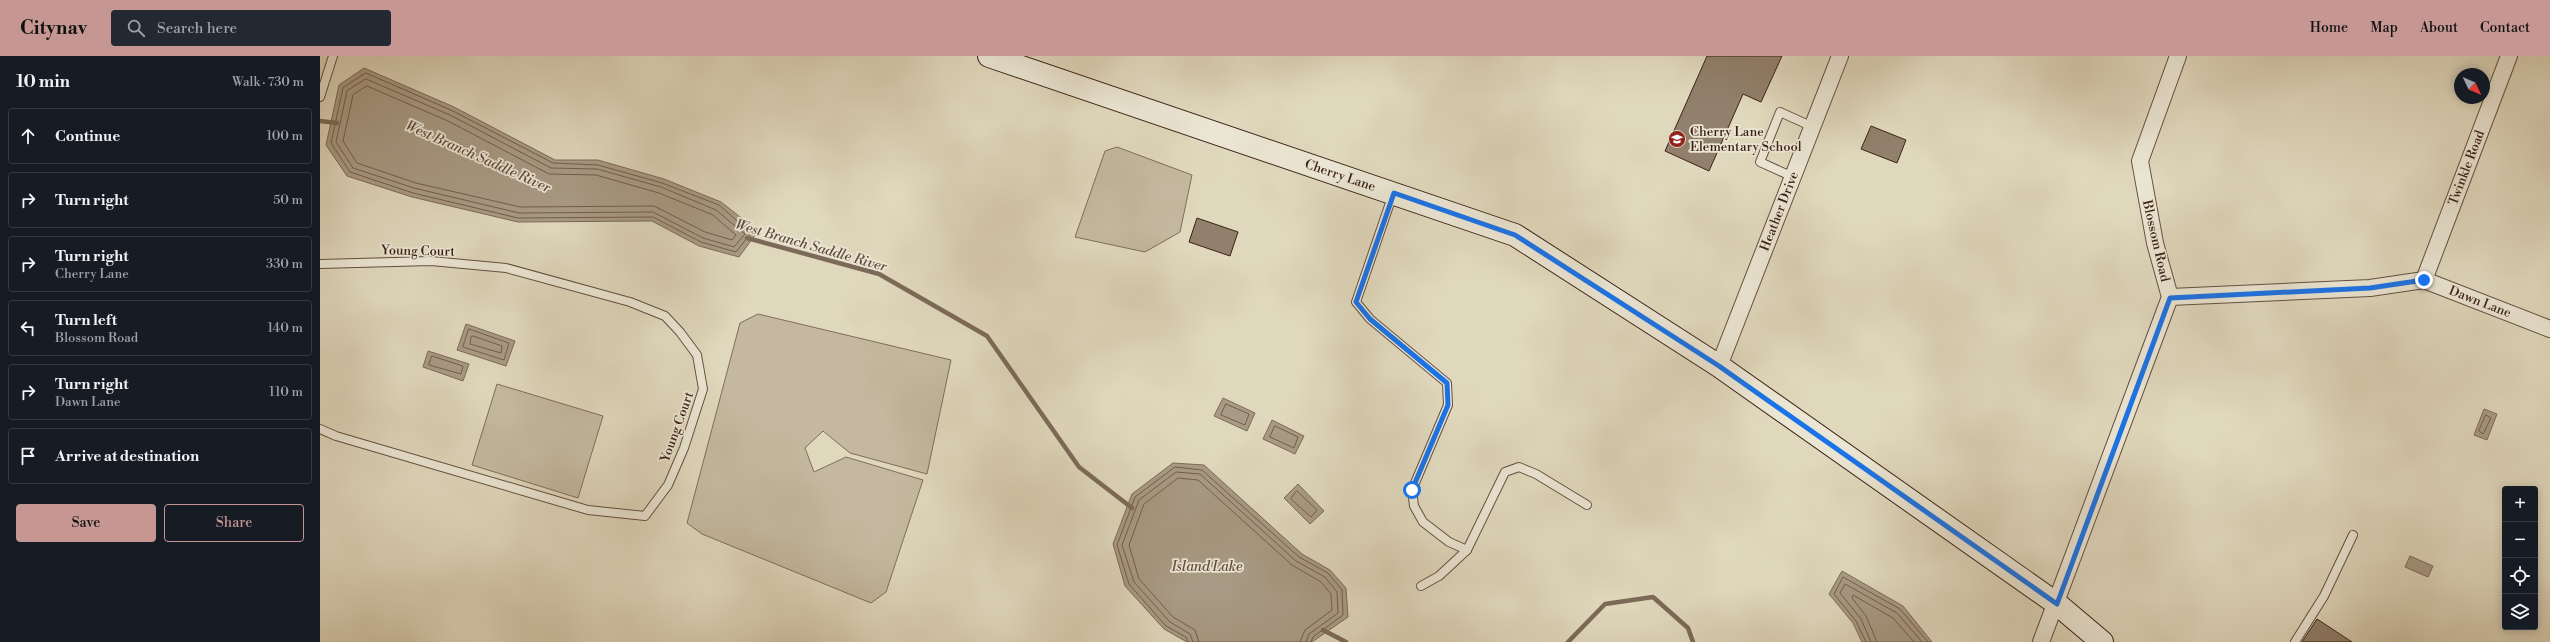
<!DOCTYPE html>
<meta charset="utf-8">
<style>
body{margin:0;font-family:"Libre Bodoni",serif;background:#242831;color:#f1f3f6}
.controls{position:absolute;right:12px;bottom:12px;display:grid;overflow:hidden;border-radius:4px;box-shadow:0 2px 10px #0003}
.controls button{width:36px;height:36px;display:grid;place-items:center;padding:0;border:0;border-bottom:1px solid #363941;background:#171b24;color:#f1f3f6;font:20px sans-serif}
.compass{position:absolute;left:2134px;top:12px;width:36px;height:36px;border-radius:50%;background:#171b24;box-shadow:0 2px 10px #0003;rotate:134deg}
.stop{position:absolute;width:12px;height:12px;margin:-9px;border:3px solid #1a73e8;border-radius:50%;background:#fff}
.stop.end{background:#1a73e8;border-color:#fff;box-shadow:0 1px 4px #0008}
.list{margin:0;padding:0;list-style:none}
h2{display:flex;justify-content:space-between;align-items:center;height:52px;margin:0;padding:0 16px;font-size:17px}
h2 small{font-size:13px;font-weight:400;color:#9ea1a6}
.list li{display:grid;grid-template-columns:26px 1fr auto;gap:12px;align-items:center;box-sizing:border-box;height:56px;margin:0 8px 8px;padding:0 8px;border:1px solid #363941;border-radius:4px}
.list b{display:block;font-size:15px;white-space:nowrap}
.list p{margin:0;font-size:13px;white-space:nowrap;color:#9ea1a6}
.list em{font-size:13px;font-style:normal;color:#9ea1a6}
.actions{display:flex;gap:8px;padding:12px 16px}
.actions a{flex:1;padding:9px 0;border:1px solid #c59692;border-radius:4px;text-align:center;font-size:14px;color:#c59692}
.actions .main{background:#c59692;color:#111}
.icon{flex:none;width:22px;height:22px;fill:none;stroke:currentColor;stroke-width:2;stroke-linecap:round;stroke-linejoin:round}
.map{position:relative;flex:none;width:2230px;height:586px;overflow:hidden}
header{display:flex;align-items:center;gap:24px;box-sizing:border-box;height:56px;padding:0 20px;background:#c59692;color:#111}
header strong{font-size:19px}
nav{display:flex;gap:22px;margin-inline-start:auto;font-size:14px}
.search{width:280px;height:36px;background:#242831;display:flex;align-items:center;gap:10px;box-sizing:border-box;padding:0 14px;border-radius:4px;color:#9ea1a6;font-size:15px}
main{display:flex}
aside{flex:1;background:#171b24}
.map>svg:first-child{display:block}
.green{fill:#c4b9a0;stroke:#806d5a}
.water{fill:#a89a84;stroke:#7c6a58}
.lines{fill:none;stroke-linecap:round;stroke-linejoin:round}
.shore{stroke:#725e4c;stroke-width:1}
.stream{stroke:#7c6a58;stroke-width:4.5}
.building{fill:#91806c;stroke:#3b2115}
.lane-casing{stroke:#644f3f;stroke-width:10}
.street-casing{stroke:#644f3f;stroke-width:18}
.secondary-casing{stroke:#3b2115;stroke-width:24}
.lane{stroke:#ebe6d4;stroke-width:8}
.street{stroke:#ebe6d4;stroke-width:16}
.secondary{stroke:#ebe6d4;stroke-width:22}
.route{stroke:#1a73e8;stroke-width:5}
.labels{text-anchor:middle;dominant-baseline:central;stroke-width:3.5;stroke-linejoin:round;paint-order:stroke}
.poi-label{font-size:13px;fill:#3b2115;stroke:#ebe6d4;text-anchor:start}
.street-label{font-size:13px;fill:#3b2115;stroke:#ebe6d4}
.water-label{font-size:14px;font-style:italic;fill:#614b3c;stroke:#ebe6d4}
</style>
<header>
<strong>Citynav</strong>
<div class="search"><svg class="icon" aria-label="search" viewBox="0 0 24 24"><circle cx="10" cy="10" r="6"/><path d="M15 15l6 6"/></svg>Search here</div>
<nav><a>Home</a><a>Map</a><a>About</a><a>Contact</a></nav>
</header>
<main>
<aside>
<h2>10 min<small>Walk · 730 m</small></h2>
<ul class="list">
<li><svg class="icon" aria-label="ahead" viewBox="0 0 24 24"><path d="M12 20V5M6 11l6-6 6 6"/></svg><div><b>Continue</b></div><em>100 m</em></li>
<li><svg class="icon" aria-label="right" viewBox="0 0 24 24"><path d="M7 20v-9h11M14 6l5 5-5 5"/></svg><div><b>Turn right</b></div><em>50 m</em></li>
<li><svg class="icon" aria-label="right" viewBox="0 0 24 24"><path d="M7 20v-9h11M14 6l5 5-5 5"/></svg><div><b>Turn right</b><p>Cherry Lane</p></div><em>330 m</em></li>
<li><svg class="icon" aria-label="left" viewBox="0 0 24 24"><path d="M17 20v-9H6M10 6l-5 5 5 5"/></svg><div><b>Turn left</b><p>Blossom Road</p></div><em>140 m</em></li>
<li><svg class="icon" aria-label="right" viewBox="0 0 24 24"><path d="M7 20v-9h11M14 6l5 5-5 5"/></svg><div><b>Turn right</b><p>Dawn Lane</p></div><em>110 m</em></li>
<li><svg class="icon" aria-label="arrive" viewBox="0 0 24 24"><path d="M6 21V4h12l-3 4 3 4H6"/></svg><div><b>Arrive at destination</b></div></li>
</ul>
<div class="actions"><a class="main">Save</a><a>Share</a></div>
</aside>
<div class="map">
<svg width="2230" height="586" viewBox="0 0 2230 586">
<rect width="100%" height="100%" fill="#e0d8bd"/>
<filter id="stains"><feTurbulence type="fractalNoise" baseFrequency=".005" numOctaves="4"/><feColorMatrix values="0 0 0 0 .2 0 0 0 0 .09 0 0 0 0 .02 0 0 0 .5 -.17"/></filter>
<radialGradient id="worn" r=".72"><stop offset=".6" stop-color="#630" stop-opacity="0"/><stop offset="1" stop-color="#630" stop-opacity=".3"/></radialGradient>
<g class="green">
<path d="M797,91L872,119L860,176L825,196L755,181L785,95Z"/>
<path d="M438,258L631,304L607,418L530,397L503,375L485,392L494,416L526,401L603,424L566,536L551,547L382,478L367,467L420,267Z"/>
<path d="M177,328L283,360L258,442L152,409Z"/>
</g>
<g class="water">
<path d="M44,12L134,51L235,104H278L344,123L401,146L438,175L419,201L379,190L332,165L198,166L92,141L27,120L6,89L19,29Z"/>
<path d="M146,268L195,285L186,310L137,294Z"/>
<path d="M108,295L149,308L143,325L103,311Z"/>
<path d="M903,342L935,357L927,375L894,360Z"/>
<path d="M2164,353L2177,358L2167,384L2154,379Z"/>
<path d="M952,364L984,380L975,398L943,383Z"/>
<path d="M853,407L884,409L982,498L1010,514L1026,532L1028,561L992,586H867L844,573L805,530L793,488L812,438Z"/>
<path d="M978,428L1004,455L990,468L964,442Z"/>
<path d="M2090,500L2113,510L2108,521L2085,511Z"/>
<path d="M1522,515L1583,550L1612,586H1542L1533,567L1509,538Z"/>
</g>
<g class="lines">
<g class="shore">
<path d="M46,17L133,55L233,107L278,109L342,127L399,149L431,177L416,196L381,186L333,161L198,162L93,137L30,116L11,87L23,32Z"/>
<path d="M46,23L130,59L231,112L277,113L341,131L396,154L425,178L414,191L383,182L333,156L199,157L94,132L33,112L16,86L27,35Z"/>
<path d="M47,30L128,65L229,118L276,119L339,137L393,159L416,179L412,184L385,176L334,150L200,151L96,127L37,107L23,85L33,39Z"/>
<path d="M149,273L189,287L184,304L143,291Z"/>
<path d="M153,280L182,290L181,297L150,288L151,281Z"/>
<path d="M112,300L143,310L141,318L109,309Z"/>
<path d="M906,348L929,358L925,369L901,359Z"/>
<path d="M2166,359L2171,362L2163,378L2159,375Z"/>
<path d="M955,370L978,381L974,392L950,381Z"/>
<path d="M977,435L997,454L991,461L971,443Z"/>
<path d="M868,586L866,581L846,570L809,528L797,489L815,441L855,411L882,414L979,501L1008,517L1022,534L1023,559L993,581L991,586"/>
<path d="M873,586L870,578L850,566L814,526L802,489L819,444L856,416L880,418L976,505L1005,521L1017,536L1018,557L989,578L986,586"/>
<path d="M879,586L875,574L853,561L819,523L809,489L824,448L858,422L878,424L972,509L1001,526L1011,538L1012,554L985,574L980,586"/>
<path d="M1546,586L1536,565L1514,538L1523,521L1580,553L1608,586"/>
<path d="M1551,586L1541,563L1520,537L1525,528L1577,557L1602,586"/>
<path d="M1557,586L1546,560L1532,542L1533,539L1573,562L1594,586"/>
</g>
<g class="stream">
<path d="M0,65L17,67"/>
<path d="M427,182L559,218L667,280L759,411L812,452"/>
<path d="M1003,574L1026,586"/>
<path d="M1248,586L1285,548L1333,541L1368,572L1373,586"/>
</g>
</g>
<g class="building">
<path d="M1387,0H1462L1441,46L1423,38L1389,115L1345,95Z"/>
<path d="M1551,70L1586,84L1577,107L1541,93Z"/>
<path d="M877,162L918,176L910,200L869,186Z"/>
<path d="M1997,563L2032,586H1982Z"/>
</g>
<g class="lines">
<g class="lane-casing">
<g id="lane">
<path d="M0,41L13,0"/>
<path d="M1473,121L1440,106L1460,56L1493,71"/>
<path d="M1073,138L1036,246L1050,263L1127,327L1128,349L1092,434L1094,450L1103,466L1129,486L1147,494"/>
<path d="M0,208L111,205L186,212L310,246L345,260L360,276L377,299L383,333L364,392L348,429L325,460L268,454L16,380L0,373"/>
<path d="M1101,530L1119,520L1147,494L1185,416L1199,411L1216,418L1267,449"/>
<path d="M1975,586L2004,540L2033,479"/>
</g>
</g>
<g class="street-casing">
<g id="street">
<path id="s1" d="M2104,224L2189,0"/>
<path id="s2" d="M1850,241L2050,232L2104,224L2230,273"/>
<path id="s3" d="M1399,310L1520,0"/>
<path d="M1721,586L1850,241L1835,187L1820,105L1858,0"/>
</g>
</g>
<g class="secondary-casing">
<g id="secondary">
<path id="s4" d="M669,0L1195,179L1399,310L1737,548L1782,586"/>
</g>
</g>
<use href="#lane" class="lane"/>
<use href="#street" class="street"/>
<use href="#secondary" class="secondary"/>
</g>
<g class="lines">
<path class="route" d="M1092,434L1128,349L1127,327L1050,263L1036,246L1074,137L1195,179L1399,310L1737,548L1850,242L2050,232L2104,224"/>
</g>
<defs>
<g id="school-disc" transform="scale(0.9)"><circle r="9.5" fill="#8f2418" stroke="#ebe6d4"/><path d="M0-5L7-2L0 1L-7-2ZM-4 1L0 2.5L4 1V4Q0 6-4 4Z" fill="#fff"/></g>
</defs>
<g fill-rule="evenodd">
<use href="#school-disc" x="1357" y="83"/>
</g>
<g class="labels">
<g class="poi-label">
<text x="1370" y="76">Cherry Lane<tspan x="1370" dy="15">Elementary School</tspan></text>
</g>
<g class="street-label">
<text stroke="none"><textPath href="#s1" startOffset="120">Twinkle Road</textPath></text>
<text stroke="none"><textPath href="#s4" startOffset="371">Cherry Lane</textPath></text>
<text stroke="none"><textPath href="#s3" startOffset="166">Heather Drive</textPath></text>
<text transform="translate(1836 185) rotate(77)">Blossom Road</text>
<text transform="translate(98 195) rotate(1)">Young Court</text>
<text stroke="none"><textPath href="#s2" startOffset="315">Dawn Lane</textPath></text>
<text transform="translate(357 371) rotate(-70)">Young Court</text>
</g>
<g class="water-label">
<text transform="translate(158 101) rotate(24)">West Branch Saddle River</text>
<text transform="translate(491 190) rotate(16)">West Branch Saddle River</text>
<text x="887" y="511">Island Lake</text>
</g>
</g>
<rect width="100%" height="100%" filter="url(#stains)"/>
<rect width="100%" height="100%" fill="url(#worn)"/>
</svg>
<div class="controls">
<button>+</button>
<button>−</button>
<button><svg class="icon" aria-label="locate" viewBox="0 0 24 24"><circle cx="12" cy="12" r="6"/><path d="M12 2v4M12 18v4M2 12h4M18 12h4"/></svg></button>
<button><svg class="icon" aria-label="layers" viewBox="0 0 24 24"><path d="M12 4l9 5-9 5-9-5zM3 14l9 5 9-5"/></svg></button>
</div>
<svg class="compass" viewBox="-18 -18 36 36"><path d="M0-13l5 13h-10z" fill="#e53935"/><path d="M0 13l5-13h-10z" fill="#9ea1a6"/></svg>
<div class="stop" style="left:1092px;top:434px"></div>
<div class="stop end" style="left:2104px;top:224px"></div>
</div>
</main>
